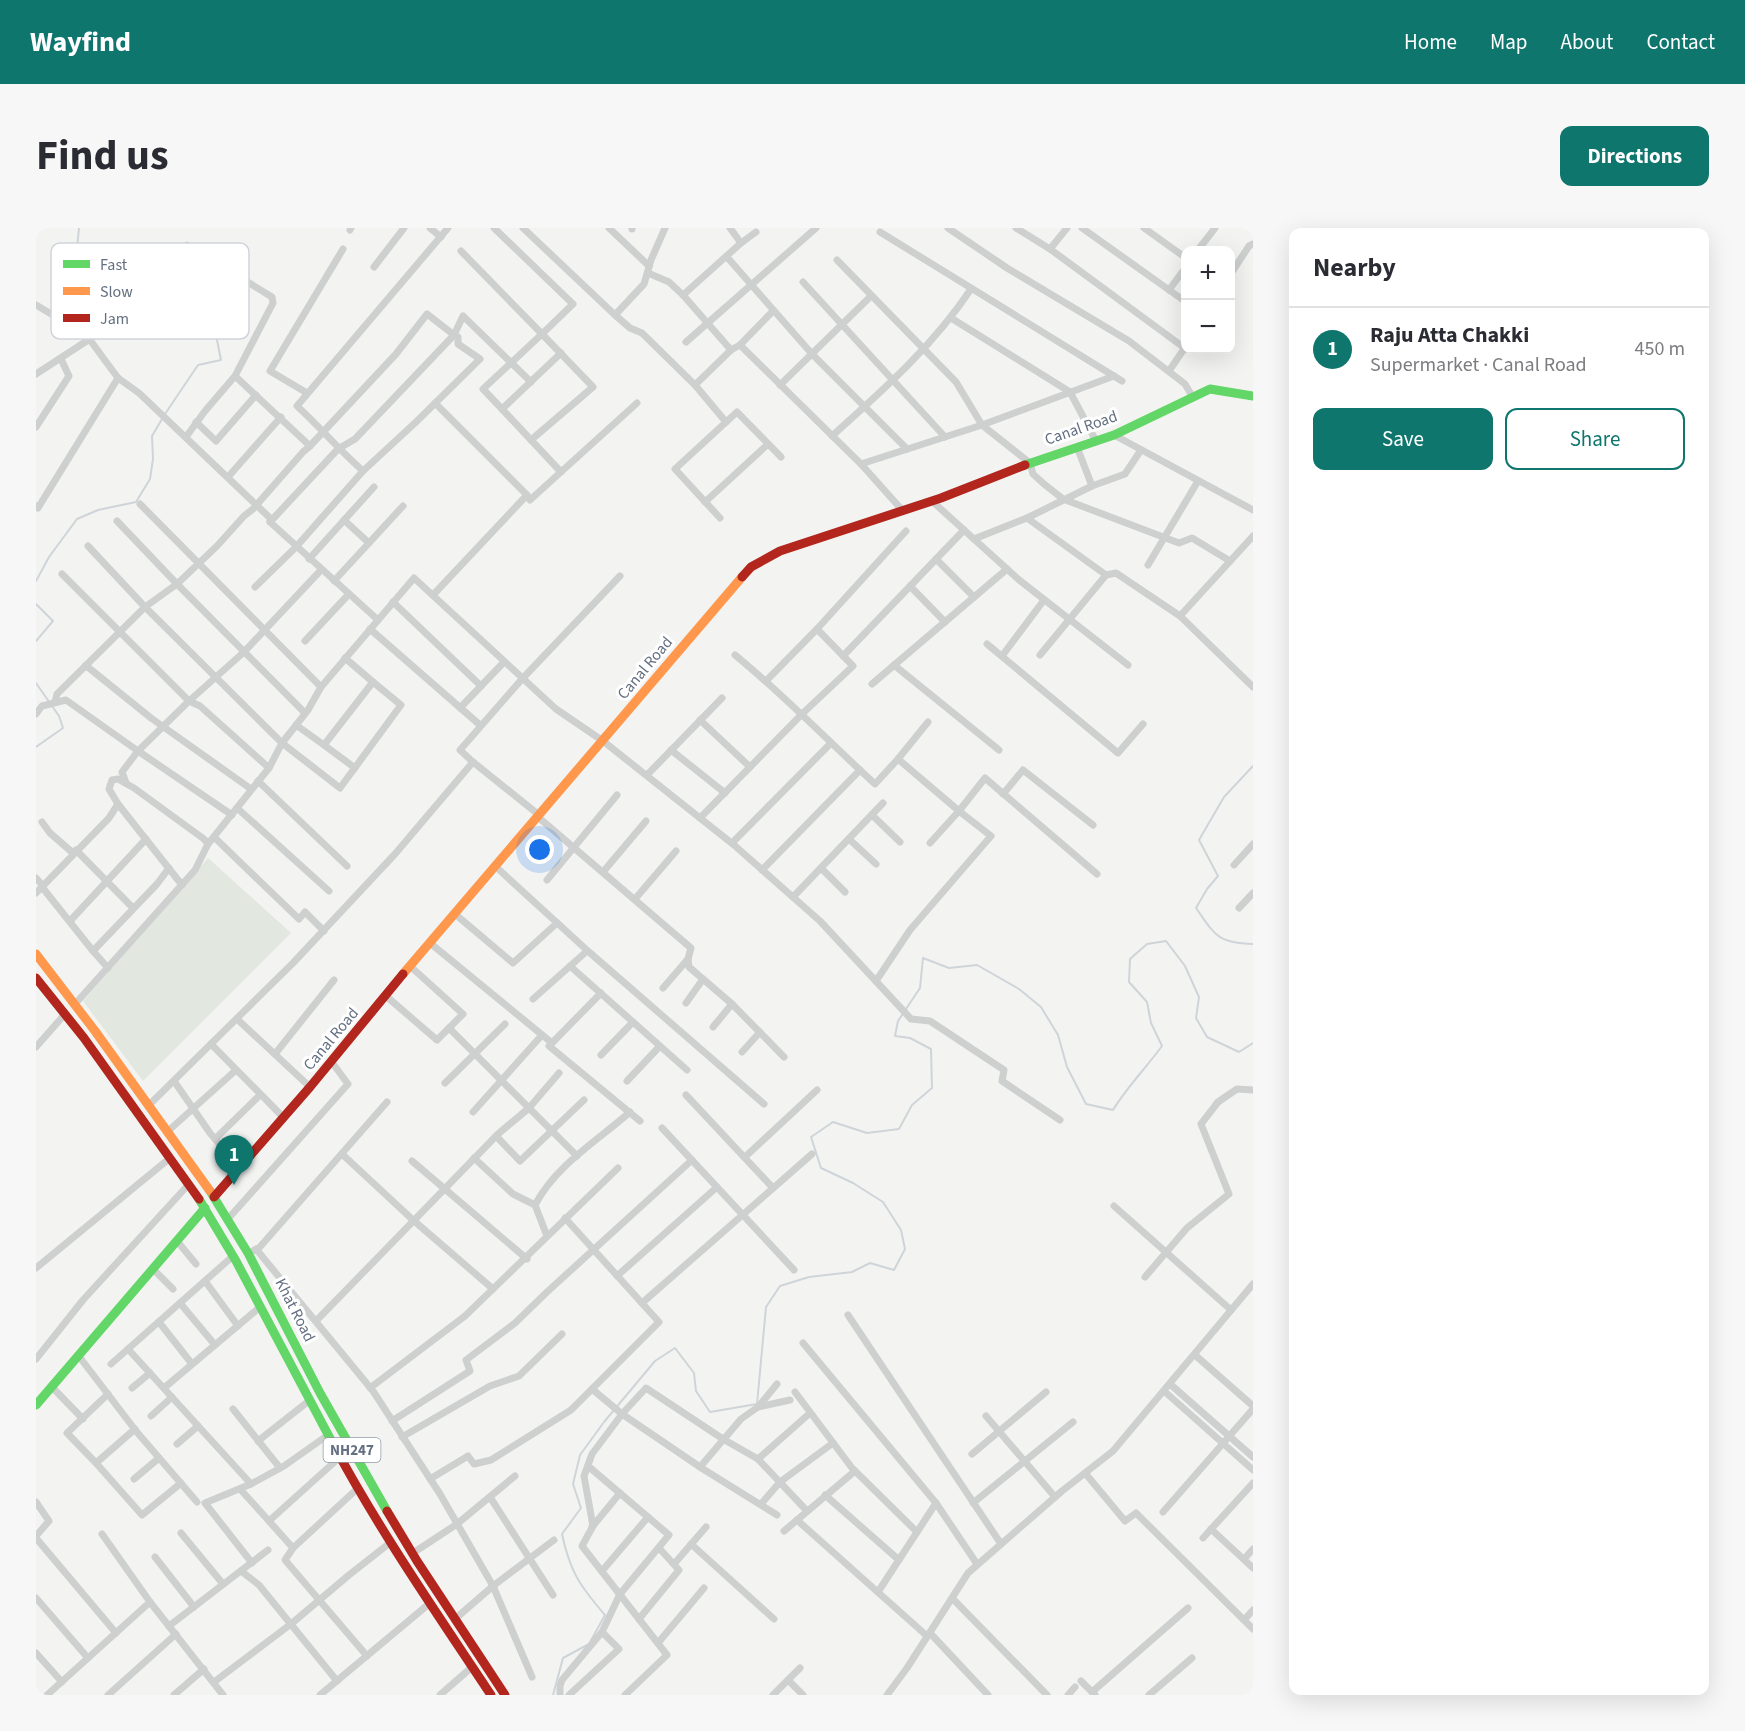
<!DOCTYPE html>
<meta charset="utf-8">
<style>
body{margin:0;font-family:"Source Sans 3",sans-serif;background:#f7f7f7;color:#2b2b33}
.controls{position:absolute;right:18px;top:18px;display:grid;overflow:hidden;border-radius:12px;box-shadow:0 6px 24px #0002}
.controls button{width:54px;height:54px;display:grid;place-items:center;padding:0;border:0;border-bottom:2px solid #e1e1e2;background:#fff;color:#2b2b33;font:30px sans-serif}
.you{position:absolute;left:504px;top:622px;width:21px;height:21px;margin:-15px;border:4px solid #fff;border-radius:50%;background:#1a73e8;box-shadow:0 0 0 9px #1a73e833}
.badge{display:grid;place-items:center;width:39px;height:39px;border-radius:50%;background:#0f766e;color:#fff;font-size:20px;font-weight:700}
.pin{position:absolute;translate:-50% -50px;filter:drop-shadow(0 2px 3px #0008)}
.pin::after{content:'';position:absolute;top:32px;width:21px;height:18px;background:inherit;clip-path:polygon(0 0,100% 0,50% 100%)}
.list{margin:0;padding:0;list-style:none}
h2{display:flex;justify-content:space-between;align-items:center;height:78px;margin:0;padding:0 24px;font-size:26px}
h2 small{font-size:20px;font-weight:400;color:#7c7c81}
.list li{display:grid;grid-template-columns:39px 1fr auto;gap:18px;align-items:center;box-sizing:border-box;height:84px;padding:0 24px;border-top:2px solid #e1e1e2}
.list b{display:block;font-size:22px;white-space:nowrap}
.list p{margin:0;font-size:20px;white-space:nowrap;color:#7c7c81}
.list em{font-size:20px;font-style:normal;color:#7c7c81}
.actions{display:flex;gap:12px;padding:18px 24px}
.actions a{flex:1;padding:14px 0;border:2px solid #0f766e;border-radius:12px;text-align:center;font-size:21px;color:#0f766e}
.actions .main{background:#0f766e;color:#fff}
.map{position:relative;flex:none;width:1217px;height:1467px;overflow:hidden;border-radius:12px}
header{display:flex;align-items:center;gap:36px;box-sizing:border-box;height:84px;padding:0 30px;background:#0f766e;color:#fff}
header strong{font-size:28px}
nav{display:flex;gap:33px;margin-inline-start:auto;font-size:21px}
.intro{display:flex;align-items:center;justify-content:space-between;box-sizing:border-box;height:144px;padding:0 36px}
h1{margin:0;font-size:42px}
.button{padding:15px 27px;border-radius:12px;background:#0f766e;color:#fff;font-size:21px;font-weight:700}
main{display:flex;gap:36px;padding:0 36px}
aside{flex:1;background:#fff;border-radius:12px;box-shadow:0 6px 24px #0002}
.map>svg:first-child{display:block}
.green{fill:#e2e7e0}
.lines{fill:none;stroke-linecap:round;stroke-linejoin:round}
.stream{stroke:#cfd4d9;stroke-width:2}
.street{stroke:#cecfcf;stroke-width:7}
.fast{stroke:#63d668;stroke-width:9}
.slow{stroke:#ff974d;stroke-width:9}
.jam{stroke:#b3261e;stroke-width:9}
.labels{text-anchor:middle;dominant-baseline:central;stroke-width:6;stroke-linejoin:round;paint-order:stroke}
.shield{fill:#fff;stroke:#929aa8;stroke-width:1.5}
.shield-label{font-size:15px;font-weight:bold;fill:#646f82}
.street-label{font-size:16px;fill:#646f82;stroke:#fff}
.key{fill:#fff;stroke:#d0d4da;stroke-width:1.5}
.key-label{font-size:16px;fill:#646f82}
</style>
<header>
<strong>Wayfind</strong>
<nav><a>Home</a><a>Map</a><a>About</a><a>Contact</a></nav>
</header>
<div class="intro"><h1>Find us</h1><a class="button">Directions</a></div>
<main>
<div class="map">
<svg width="1217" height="1467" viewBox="0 0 1217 1467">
<rect width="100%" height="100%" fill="#f3f4f2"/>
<path class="green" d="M172,630L255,705L107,853L47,773Z"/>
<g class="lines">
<g class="stream">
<path d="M43,0L40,31L70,43L153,64L170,73L177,92L185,132L162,137L129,186"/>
<path d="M0,353L13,329L41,291L62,282L100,274L114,251L117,231L116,208L126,191"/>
<path d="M0,376L17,393L0,413"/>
<path d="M0,455L23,488L27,500L0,519"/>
<path d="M1217,538L1188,569L1163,612L1182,648L1171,661L1160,680C1179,707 1181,715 1217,716"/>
<path d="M517,1467L527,1430L553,1416L569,1387C544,1358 534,1344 526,1306L545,1280L537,1256L544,1227L568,1194L619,1133L639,1120L658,1145L660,1163L674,1184L721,1176L730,1079L744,1058L773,1049L816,1044L834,1035L858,1042L869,1021L865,1002L847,974L817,955L785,940L775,909L797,894L831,905L863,901L876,877L896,860L895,821L874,810L859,808L862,793L884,760L887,730L913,740L941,737L983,761L1005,779L1022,807L1031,839L1050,876L1077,882C1091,859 1110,840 1126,818L1115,795L1111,774L1093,754L1094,731L1111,716L1130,713L1149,738L1163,769L1160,790L1171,809L1203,824L1217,815"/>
</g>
<g class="street">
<path d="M394,0L405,9"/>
<path d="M458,0L537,76L506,106L557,159L495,212"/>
<path d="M487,0L579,87L594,100L606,105L659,157L690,194"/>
<path d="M573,0L613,38"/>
<path d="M596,0V1"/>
<path d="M694,0L705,15"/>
<path d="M912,0L971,40L1093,113L1149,156L1156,168"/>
<path d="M980,0L1014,21L1150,121"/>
<path d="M1046,0L1150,74"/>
<path d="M1108,0L1150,30"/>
<path d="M314,2L315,0"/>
<path d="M844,4L1086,153"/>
<path d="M1014,21L1031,0"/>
<path d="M1162,22L1179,0"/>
<path d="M425,23L506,106L447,161L466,181"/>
<path d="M691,29L776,126L871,221"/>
<path d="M801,32L920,154L946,197L994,235L997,246L1008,256L1027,271L1143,315L1156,310L1194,333"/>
<path d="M338,39L368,0"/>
<path d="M612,45L633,54L647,67L695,122"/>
<path d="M1194,47L1213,18L1217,16"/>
<path d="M767,54L909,209"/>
<path d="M1133,62L1150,39"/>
<path d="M647,67L705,15L720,4"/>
<path d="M0,77L42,102L54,112L82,150L103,165L234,290V294L342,392"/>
<path d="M579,87L608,56L615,32L629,0"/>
<path d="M915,90L1034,164L1060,213"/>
<path d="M650,114L780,0"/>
<path d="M704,117L825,236L867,283"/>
<path d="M1133,143L1150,118"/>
<path d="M0,146L106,77L120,66L143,23L151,17L236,69L237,75L199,148L169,183L150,209"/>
<path d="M659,157L695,122L704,117L737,83"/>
<path d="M744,157L835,68"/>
<path d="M271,165L234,143L307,21"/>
<path d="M160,194L180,213L220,167"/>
<path d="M0,199L33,148L25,131"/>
<path d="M1078,207L1217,282"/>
<path d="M796,208C847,162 897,118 935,61"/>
<path d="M1041,219L1056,258"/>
<path d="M825,236L946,197L1078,148"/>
<path d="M327,243L380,194L444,131L422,116V109L418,107L427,88L495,154"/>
<path d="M525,244L466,181L525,125"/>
<path d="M192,249L245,189"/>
<path d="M491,267L494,272L601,175"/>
<path d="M896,273L982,351L1092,437"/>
<path d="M669,274L732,216"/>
<path d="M104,276L285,459"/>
<path d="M0,278L2,280L82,150"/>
<path d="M684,290L639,241L701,184L745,229"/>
<path d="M991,290L1070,347L1080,345L1144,388L1217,459"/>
<path d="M308,292L333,315"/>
<path d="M81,293L141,356L269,485"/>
<path d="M234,294L302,221L319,211L418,107L391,86L360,126L274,218"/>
<path d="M938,311L991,290L1056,258L1089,246L1105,222"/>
<path d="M52,318L109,379L246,515L304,560L365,477L337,454"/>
<path d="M273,331L338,259"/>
<path d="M900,331L938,369"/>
<path d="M1112,337L1162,253"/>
<path d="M26,346L153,473L164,478L233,540"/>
<path d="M298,353L367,278"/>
<path d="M874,358L909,394"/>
<path d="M219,359L260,319L327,243C303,222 284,199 261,178L412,0"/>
<path d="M397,367L491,267L399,175"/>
<path d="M357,374L445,458"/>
<path d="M1144,388L1217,308"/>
<path d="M334,401L444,497"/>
<path d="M781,401L870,303"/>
<path d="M269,413L313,366"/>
<path d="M951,416L1082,525L1107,496"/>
<path d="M699,427C748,467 792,513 839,556L862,531L923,583L894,615"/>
<path d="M1004,427L1070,347"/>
<path d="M807,428L928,302"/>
<path d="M966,428L1008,372"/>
<path d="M858,437L963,522"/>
<path d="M49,438L53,440L115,490L215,561"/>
<path d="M836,456L971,341"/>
<path d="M19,474L21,466L109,379L141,356L181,318L208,288L217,281L267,224L274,218L199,148"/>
<path d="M424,480L468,434"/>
<path d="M0,486L6,478L30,472L102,523L153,473L208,424L285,342"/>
<path d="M664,492L714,539"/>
<path d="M260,497L288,517L337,454L309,430"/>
<path d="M288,517L319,540"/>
<path d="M635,522L689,565"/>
<path d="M862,531L892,494"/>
<path d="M437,534L424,522L486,451L584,348"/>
<path d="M611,547L686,470"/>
<path d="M222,553L311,638"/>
<path d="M90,555L86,544L102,523L196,587"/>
<path d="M967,566L987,542L1057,597"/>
<path d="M82,576L73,561L76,552L82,551L98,560L168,611L172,616"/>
<path d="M201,580L293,663"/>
<path d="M836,587L864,614"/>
<path d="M502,589L655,720L652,731L653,739L696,776L748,829"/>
<path d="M664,590L766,486L817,438L781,401L730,453"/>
<path d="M6,594L14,605L37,625"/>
<path d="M178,609L263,691L269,684L288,703"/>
<path d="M813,611L840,636"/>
<path d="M696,615L795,515"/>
<path d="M40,622L97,680"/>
<path d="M1198,637L1217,616"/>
<path d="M459,638L553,724L728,876"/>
<path d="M785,640L809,664"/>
<path d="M726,642L824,542"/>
<path d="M567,644L610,593"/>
<path d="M0,650L7,658"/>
<path d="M511,652L581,567"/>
<path d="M6,659L57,723L121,656L133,640"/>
<path d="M0,665L73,590L82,576L146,657"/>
<path d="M757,669L847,575"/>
<path d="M599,671L640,623"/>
<path d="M1203,680L1217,665"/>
<path d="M419,686L477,735L521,695"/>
<path d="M34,693L110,611"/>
<path d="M394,715L516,815L513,818L604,893"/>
<path d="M57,723L72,740"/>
<path d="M534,738L651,842"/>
<path d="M840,753L874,702L955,608L923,583L949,550L1061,646"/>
<path d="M627,760L652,731"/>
<path d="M350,768L401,812L427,786L374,738"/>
<path d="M497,771L551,723"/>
<path d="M650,775L667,751"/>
<path d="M39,776L159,642L172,616L233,540L246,515L272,482L285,459L378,350L520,481L567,513L698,617L784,693L875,791L894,793L968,842L966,853L1024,892"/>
<path d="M201,791L274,859"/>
<path d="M677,799L696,776"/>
<path d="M413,800L541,928"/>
<path d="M516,815L565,765"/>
<path d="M175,816L247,889"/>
<path d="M0,819L29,786"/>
<path d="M706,824L724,804"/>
<path d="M239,826L298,752"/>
<path d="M565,827L597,794"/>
<path d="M138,853L174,905L203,939"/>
<path d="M591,853L624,818"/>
<path d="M409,855L469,796"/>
<path d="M650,867L737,960"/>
<path d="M113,877L257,735L359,626L437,534L503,587"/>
<path d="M437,884L506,807"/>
<path d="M626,900L758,1042"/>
<path d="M131,904L200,842"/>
<path d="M460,908L484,933L548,872"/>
<path d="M179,911L224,867"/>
<path d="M306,926L377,992L457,1061"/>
<path d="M709,929L781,862"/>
<path d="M438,930L477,966L499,977L511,1008"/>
<path d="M376,933L491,1031"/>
<path d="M499,977C520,937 561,913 594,884"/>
<path d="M1078,978L1195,1082"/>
<path d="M191,992L312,856L295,833"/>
<path d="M141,1013L160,1036"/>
<path d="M220,1021L337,1163L404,1266L457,1358L496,1449"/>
<path d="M217,1023L223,1020L351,874"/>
<path d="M197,1028L92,1121L215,1256"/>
<path d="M0,1040L134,930"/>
<path d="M117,1041L137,1061"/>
<path d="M581,1048L681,959"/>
<path d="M1109,1049L1151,1000L1193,966L1165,896L1182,874L1201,861L1217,862"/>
<path d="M169,1053L202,1098"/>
<path d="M144,1075L179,1117"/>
<path d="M606,1075L776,926"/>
<path d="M812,1087L965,1316"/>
<path d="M280,1093L462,906L493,880L523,845"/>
<path d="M123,1094L156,1136"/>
<path d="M767,1115L900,1275L941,1336"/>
<path d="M42,1127L100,1203L161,1274"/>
<path d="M1159,1127L1217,1178"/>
<path d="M0,1131L47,1072L153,956"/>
<path d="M75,1136L92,1121"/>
<path d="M1134,1156L1217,1229"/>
<path d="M15,1158L47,1191"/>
<path d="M96,1160L114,1145"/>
<path d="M128,1160L224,1079"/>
<path d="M334,1160L429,1088L582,940"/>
<path d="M556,1161L586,1186L667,1241L741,1287"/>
<path d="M1128,1163L1217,1242"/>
<path d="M759,1164L816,1240L881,1304"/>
<path d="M722,1179L754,1172"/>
<path d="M197,1181L244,1240"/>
<path d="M115,1188L136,1169"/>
<path d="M950,1188L1019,1269"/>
<path d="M356,1193L434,1143L430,1132L479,1095L511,1064L656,932"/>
<path d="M99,1201L60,1235L106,1287L145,1255"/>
<path d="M366,1209L454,1158L483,1148L526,1106"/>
<path d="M222,1213L274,1172"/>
<path d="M141,1216L162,1198"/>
<path d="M936,1226L1010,1164"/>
<path d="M304,1229L233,1293L257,1320L322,1260"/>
<path d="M722,1231L774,1185"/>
<path d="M60,1235L31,1205L72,1166"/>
<path d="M664,1239L705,1191L722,1179L741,1156"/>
<path d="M1049,1245L1089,1293L1100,1285L1217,1401"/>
<path d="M98,1251L123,1230"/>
<path d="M394,1251L432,1228L438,1236L455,1232L535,1182L623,1094L529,990"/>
<path d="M204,1261L233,1293"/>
<path d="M789,1267L863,1332"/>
<path d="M454,1269L517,1367"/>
<path d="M0,1274L13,1293L0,1308"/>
<path d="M937,1275L1037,1194"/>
<path d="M725,1276L744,1254L797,1215"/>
<path d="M1127,1284L1217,1181"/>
<path d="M761,1292L891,1408"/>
<path d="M556,1299L584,1265"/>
<path d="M1175,1301L1217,1340"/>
<path d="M748,1303L819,1243"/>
<path d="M145,1305L187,1356"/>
<path d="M66,1306L114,1374"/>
<path d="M0,1310L80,1405"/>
<path d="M1167,1310L1217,1255"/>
<path d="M655,1316L738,1391"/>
<path d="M257,1320L249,1332L331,1428"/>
<path d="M377,1325L421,1296L479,1248"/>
<path d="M119,1329L158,1379"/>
<path d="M1208,1331L1217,1321"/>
<path d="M216,1335L169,1275L215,1256L248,1238L292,1207"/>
<path d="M638,1336L670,1299"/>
<path d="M205,1343L223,1357L301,1453"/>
<path d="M566,1343L612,1289"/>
<path d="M842,1364L900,1275"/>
<path d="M0,1370L52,1430"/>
<path d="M916,1370L1011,1467"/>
<path d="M419,1391L457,1358L518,1312"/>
<path d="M603,1391L643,1342L623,1320"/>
<path d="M1208,1392L1217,1382"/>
<path d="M133,1398L232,1322"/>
<path d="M894,1405L952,1467"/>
<path d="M622,1415L668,1360"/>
<path d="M0,1425L26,1454"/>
<path d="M752,1452L767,1467"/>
<path d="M1045,1453L1059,1467"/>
<path d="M178,1454L255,1396L313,1347L355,1314"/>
<path d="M1056,1464L1152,1380"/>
<path d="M11,1467L114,1374L187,1467"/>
<path d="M72,1467L140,1406"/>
<path d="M138,1467L168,1441"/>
<path d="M284,1467L394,1375"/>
<path d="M404,1467L436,1439"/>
<path d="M524,1467V1458L526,1452L566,1404L584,1366L633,1307L552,1238"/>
<path d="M533,1467L583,1421L566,1404"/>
<path d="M589,1467L631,1427L546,1318L557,1298L548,1248L556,1226L586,1186L610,1160L687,1211L722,1231L771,1283"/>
<path d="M737,1467L764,1440"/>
<path d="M851,1467L871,1440L932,1345L1026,1263L1077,1223L1217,1056"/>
<path d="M1032,1467L1039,1459"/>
<path d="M1113,1467L1156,1430"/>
</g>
<g class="fast">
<path d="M989,237L1078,207L1174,161L1217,168"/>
<path d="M174,963L212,1025L284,1165L351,1283"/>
<path d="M163,971L200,1033L296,1214"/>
<path d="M0,1177L169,980"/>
</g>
<g class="slow">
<path d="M0,726L59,803L174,963"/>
<path d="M367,746L706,349"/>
</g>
<g class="jam">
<path d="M706,349L715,339L744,323L905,270L989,237"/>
<path d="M0,750L48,810L163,971"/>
<path d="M178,969L274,859L367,746"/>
<path d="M296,1214C343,1302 400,1384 455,1467"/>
<path d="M351,1283L381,1333L469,1467"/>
</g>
</g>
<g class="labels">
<rect class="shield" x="287.5" y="1210" width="57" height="24" rx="4.5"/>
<g class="shield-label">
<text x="316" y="1222">NH247</text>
</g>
<g class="street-label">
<text transform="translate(1045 200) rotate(-19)">Canal Road</text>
<text transform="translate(609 440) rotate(-50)">Canal Road</text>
<text transform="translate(295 811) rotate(-50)">Canal Road</text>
<text transform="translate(259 1082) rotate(63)">Khat Road</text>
</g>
</g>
<rect x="15" y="15" width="198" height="96" rx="9" class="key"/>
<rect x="27" y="32" width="27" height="8" fill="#63d668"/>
<rect x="27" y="59" width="27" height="8" fill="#ff974d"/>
<rect x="27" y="86" width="27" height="8" fill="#b3261e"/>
<g class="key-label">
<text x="64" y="42">Fast</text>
<text x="64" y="69">Slow</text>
<text x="64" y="96">Jam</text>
</g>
</svg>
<div class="controls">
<button>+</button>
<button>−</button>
</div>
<div class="you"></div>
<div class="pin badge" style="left:198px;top:957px">1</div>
</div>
<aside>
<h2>Nearby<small></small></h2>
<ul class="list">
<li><span class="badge">1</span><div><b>Raju Atta Chakki</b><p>Supermarket · Canal Road</p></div><em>450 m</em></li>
</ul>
<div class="actions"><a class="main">Save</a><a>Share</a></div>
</aside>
</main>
